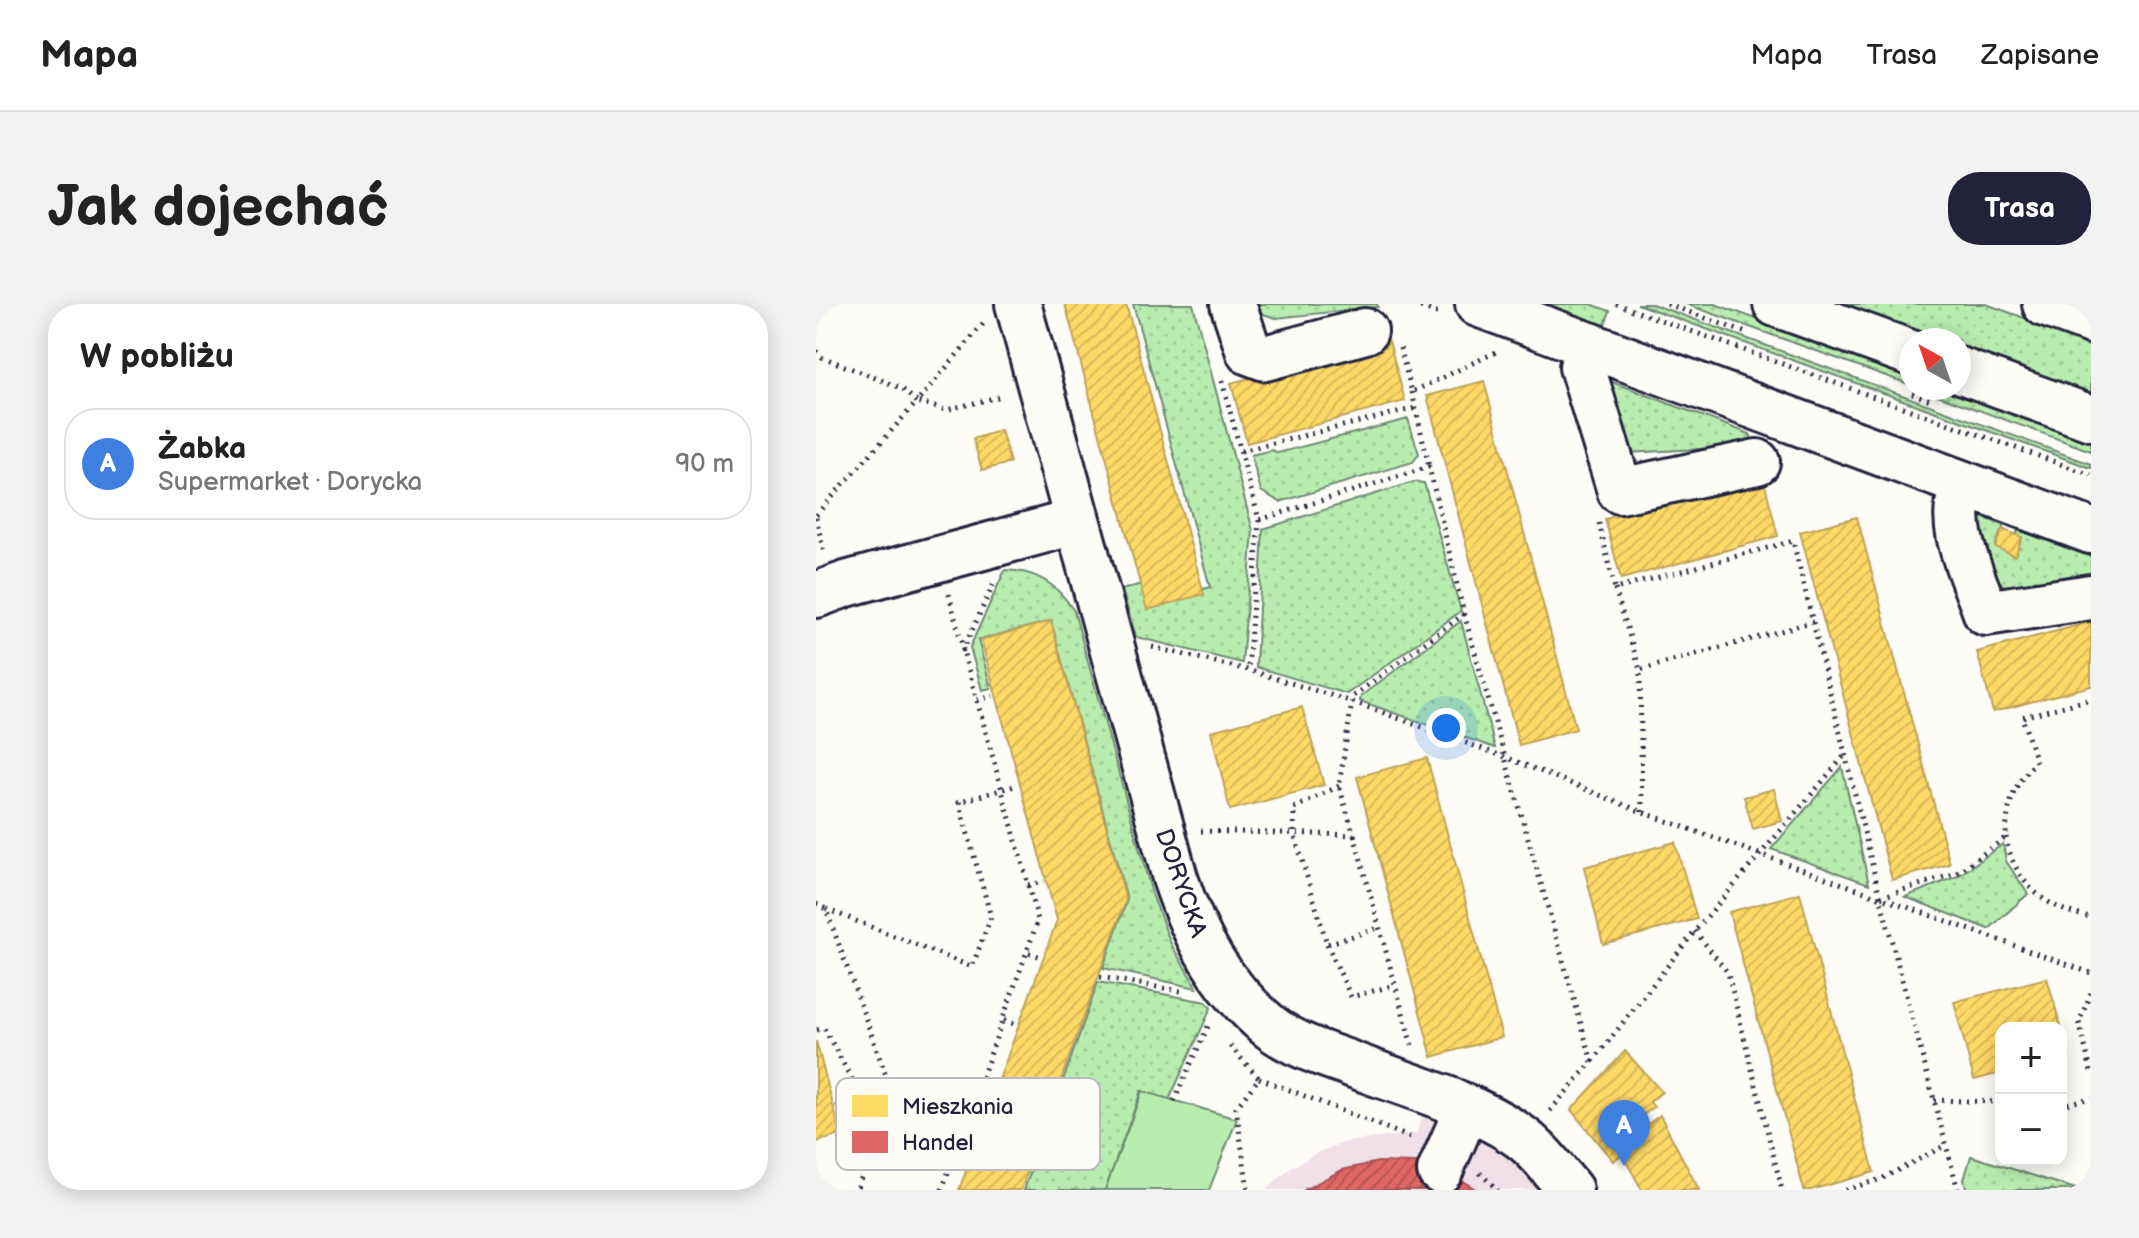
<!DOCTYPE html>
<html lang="pl">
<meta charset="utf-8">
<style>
body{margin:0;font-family:"Balsamiq Sans",sans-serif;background:#f2f2f2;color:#222}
.controls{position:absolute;right:24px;bottom:24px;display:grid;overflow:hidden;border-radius:16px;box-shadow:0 4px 20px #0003}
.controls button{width:72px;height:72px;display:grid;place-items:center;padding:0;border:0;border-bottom:2px solid #e0e0e0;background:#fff;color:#222;font:40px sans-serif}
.compass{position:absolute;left:1083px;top:24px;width:72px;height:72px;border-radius:50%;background:#fff;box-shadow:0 4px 20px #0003;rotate:320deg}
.you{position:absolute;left:630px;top:424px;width:28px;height:28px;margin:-20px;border:6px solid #fff;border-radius:50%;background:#1a73e8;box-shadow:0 0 0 12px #1a73e833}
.badge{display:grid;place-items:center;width:52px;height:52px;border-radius:50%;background:#22223b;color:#fff;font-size:26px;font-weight:700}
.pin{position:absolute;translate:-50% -66px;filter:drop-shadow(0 2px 4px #0008)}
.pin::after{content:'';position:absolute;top:42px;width:28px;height:24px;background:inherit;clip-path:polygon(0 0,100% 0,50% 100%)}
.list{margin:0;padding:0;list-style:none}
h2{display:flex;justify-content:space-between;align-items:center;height:104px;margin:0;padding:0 32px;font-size:34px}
h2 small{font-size:26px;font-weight:400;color:#767676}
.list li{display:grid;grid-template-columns:52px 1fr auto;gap:24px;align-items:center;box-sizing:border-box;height:112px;margin:0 16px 16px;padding:0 16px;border:2px solid #e0e0e0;border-radius:32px}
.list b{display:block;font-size:30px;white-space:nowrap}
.list p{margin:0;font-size:26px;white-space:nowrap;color:#767676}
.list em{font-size:26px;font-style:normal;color:#767676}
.map{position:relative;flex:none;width:1275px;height:886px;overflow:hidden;border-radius:32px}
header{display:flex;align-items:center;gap:48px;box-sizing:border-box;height:112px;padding:0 40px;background:#fff;border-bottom:2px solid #e0e0e0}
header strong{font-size:38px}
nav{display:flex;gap:44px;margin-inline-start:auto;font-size:28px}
.intro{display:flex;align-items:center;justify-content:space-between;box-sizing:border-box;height:192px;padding:0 48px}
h1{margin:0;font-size:56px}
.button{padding:20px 36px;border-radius:32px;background:#22223b;color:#fff;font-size:28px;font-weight:700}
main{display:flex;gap:48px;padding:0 48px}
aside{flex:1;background:#fff;border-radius:32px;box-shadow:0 4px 20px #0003}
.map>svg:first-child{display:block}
.built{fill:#f0e1e8}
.grass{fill:url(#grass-dots);stroke:#6e8875;stroke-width:2}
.park{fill:#b9edaf;stroke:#6e8875;stroke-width:2}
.homes{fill:url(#homes-hatch);stroke:#bda259;stroke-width:2}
.shops{fill:url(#shops-hatch);stroke:#a75259;stroke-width:2}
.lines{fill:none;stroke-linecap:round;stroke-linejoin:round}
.minor-casing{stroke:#22223b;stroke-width:50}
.major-casing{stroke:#22223b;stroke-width:50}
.path{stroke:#22223b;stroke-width:5;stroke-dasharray:2 6;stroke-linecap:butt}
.minor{stroke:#fdfcf7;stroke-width:44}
.major{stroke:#fdfcf7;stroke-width:44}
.labels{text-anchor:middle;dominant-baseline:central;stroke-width:8;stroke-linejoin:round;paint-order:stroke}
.street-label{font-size:24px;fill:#22223b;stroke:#fdfcf7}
.key{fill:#fdfcf7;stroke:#bbbbbf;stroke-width:2}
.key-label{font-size:22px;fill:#22223b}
</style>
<header>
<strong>Mapa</strong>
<nav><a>Mapa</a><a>Trasa</a><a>Zapisane</a></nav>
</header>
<div class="intro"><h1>Jak dojechać</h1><a class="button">Trasa</a></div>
<main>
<aside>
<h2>W pobliżu<small></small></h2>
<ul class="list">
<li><span class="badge" style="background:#3f7fe0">A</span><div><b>Żabka</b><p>Supermarket · Dorycka</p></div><em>90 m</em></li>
</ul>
</aside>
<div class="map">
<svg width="1275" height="886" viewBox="0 0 1275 886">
<defs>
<pattern id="grass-dots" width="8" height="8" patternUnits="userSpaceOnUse" patternTransform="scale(2)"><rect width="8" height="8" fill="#b9edaf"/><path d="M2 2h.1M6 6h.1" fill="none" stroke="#9fcb97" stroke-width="1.8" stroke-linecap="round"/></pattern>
<pattern id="homes-hatch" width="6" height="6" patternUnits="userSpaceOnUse" patternTransform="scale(2)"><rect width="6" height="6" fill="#ffd966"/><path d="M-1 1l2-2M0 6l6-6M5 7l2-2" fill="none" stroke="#daba59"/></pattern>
<pattern id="shops-hatch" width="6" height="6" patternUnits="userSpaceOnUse" patternTransform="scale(2)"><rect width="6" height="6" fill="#e06666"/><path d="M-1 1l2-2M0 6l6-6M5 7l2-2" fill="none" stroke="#b55455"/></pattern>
</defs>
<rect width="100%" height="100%" fill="#fdfcf7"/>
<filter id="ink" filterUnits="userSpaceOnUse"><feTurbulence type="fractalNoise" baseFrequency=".0125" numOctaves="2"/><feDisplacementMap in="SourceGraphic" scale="16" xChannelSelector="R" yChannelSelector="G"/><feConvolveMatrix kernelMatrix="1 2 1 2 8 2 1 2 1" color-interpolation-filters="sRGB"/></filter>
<g filter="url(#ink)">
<path class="built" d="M610,804L665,822L738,886H450L476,863L502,848L530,838L600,829Z"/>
<g class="grass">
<path d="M317,0H377L437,227L426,359L320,333L306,286L328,279L334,300L394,283Z"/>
<path d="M435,0H561L562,3L460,14L447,10Z"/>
<path d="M703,0H775L794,7L786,29Z"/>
<path d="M821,0H836L1275,160V164Z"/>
<path d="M870,0H899L1095,71V81Z"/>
<path d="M1022,0H1170L1275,38V92L1143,44V36H1122Z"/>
<path d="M783,73L934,130L938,142L811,149Z"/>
<path d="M1102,84H1131L1275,136V147Z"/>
<path d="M592,115L603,150L597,158L464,198L445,187L435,151L456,146L462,149Z"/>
<path d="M598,178L608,179L645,307L531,390L440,363L447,225Z"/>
<path d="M1156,210L1188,221L1179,242L1199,251L1206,234L1200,231L1202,226L1275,253V277L1188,282L1176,269Z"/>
<path d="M189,266C221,267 241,280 258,307L336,590L355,640L381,684L287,664L311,596L235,317L162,336L175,384L166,386L154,343Z"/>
<path d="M645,317L679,444L544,397L545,392Z"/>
<path d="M1026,463L1053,580L955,545Z"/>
<path d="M1187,540L1190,557L1212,590L1173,625L1089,593L1142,572Z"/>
<path d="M282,678L390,698L395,704L353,796L325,787L289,886H208Z"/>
<path d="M1155,852L1263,886H1151L1148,876Z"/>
</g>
<path class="park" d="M326,787L421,815L393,886H289Z"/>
<g class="homes">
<path d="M249,0H310L388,290L331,306Z"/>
<path d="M573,37L589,97L431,139L415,79Z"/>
<path d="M668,77L760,425L703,441L611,92Z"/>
<path d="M185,126L194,159L166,166L157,135Z"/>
<path d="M947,173L962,232L805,275L789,215Z"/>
<path d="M1041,213L1134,560L1076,576L984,228Z"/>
<path d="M1186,225L1206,233L1199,252L1179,243Z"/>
<path d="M235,317L310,596L205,886H143L241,616L165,336Z"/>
<path d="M1275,318V382L1177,408L1161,348Z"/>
<path d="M486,403L508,481L414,506L395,427Z"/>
<path d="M611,454L686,733L616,753L541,473Z"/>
<path d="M958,485L966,517L937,525L928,493Z"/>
<path d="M859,538L881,615L787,640L768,563Z"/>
<path d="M984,589L1058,868L995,886H988L913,608Z"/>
<path d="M1231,674L1253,751L1245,753V724H1185V769L1158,776L1138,698Z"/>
<path d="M0,737L25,831L0,838Z"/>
<path d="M809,747L846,788L834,798L838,803L826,812L832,820L844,811L883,886H826L806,850L797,857L755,806Z"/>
</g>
<path class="shops" d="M562,858L599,859L635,870L661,886H488L526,866Z"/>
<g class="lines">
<g class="minor-casing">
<g id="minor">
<path d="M202,0L359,574C378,632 405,682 453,722C474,739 504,749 530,758C585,780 649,796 699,829C721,843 737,866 754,886"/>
<path d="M417,0L433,48L449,54L549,27"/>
<path d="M662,0L1275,227"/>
<path d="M774,41L766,63L804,187L941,158"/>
<path d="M1148,182C1128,219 1157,271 1170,309L1275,293"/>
<path d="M0,291L30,280L259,218"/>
<path d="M624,867L651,805"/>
</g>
</g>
<g class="major-casing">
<g id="major">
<path d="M960,0L1095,49"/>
<path d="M1229,0L1275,17"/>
<path d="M1143,66L1275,114"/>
</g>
</g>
<g class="path">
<path d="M597,0L626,11"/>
<path d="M800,0L1275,171"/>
<path d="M851,0L933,30"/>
<path d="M167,20L101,98L130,106L186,92"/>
<path d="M584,44L596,88L680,48"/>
<path d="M0,47L6,53L85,84L101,98L0,211"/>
<path d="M406,77L443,216L432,366"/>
<path d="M596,88L613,163"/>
<path d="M1096,89L1117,97"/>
<path d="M425,147L600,104"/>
<path d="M0,213L8,249"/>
<path d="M783,219L799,285L977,237L1064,593L1142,886"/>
<path d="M799,285L824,366"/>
<path d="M133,290L147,346L177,281"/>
<path d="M648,310L776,758L733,808"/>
<path d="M336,343L432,366L537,398L689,453L826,508L1275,669"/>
<path d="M161,396L177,392"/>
<path d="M523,482L478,504V529L511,640L563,624"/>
<path d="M826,508L824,366L997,318"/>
<path d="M385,527L538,531L523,482L537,392L648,310L613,163L443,216"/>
<path d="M538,531L596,742"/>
<path d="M1190,533C1197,578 1231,607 1275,613"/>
<path d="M212,581L228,578"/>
<path d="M1065,593L1141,569L1190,533C1191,501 1197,480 1220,458L1206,413L1275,395"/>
<path d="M0,600L10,605L75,785L41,886"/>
<path d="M10,605L156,663L175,613L143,498L202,481"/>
<path d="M879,627L912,669L966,886"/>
<path d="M511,640L535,693L579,681"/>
<path d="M213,649L226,653"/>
<path d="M284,673L370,688"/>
<path d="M1275,689L1263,718L1275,767"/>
<path d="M188,716L201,721"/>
<path d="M1,726L8,724L46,794"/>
<path d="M414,742L443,774L420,804L432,886"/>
<path d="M777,757L879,627L1029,451"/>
<path d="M443,774L598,835"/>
<path d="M163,784L177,789"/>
<path d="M1118,796L1185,798"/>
<path d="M1245,796L1250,800L1275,794"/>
<path d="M358,797L394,718"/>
<path d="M20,803L74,785"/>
<path d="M138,853L152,858"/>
<path d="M664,869L682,886"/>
<path d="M126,886L222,616L147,346"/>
<path d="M1029,886L1065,875L1130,841"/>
</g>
<use href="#minor" class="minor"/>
<use href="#major" class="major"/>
</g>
</g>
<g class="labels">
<g class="street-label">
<text transform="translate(365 579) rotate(71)">DORYCKA</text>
</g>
</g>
<rect x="20" y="774" width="264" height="92" rx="12" class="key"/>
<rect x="36" y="791" width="36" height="22" fill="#ffd966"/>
<rect x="36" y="827" width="36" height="22" fill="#e06666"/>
<g class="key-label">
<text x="86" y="810">Mieszkania</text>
<text x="86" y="846">Handel</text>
</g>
</svg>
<div class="controls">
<button>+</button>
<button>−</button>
</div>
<svg class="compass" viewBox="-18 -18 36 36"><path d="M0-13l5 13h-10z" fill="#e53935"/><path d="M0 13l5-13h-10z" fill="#767676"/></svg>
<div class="you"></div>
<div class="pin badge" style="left:808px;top:862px;background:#3f7fe0">A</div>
</div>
</main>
